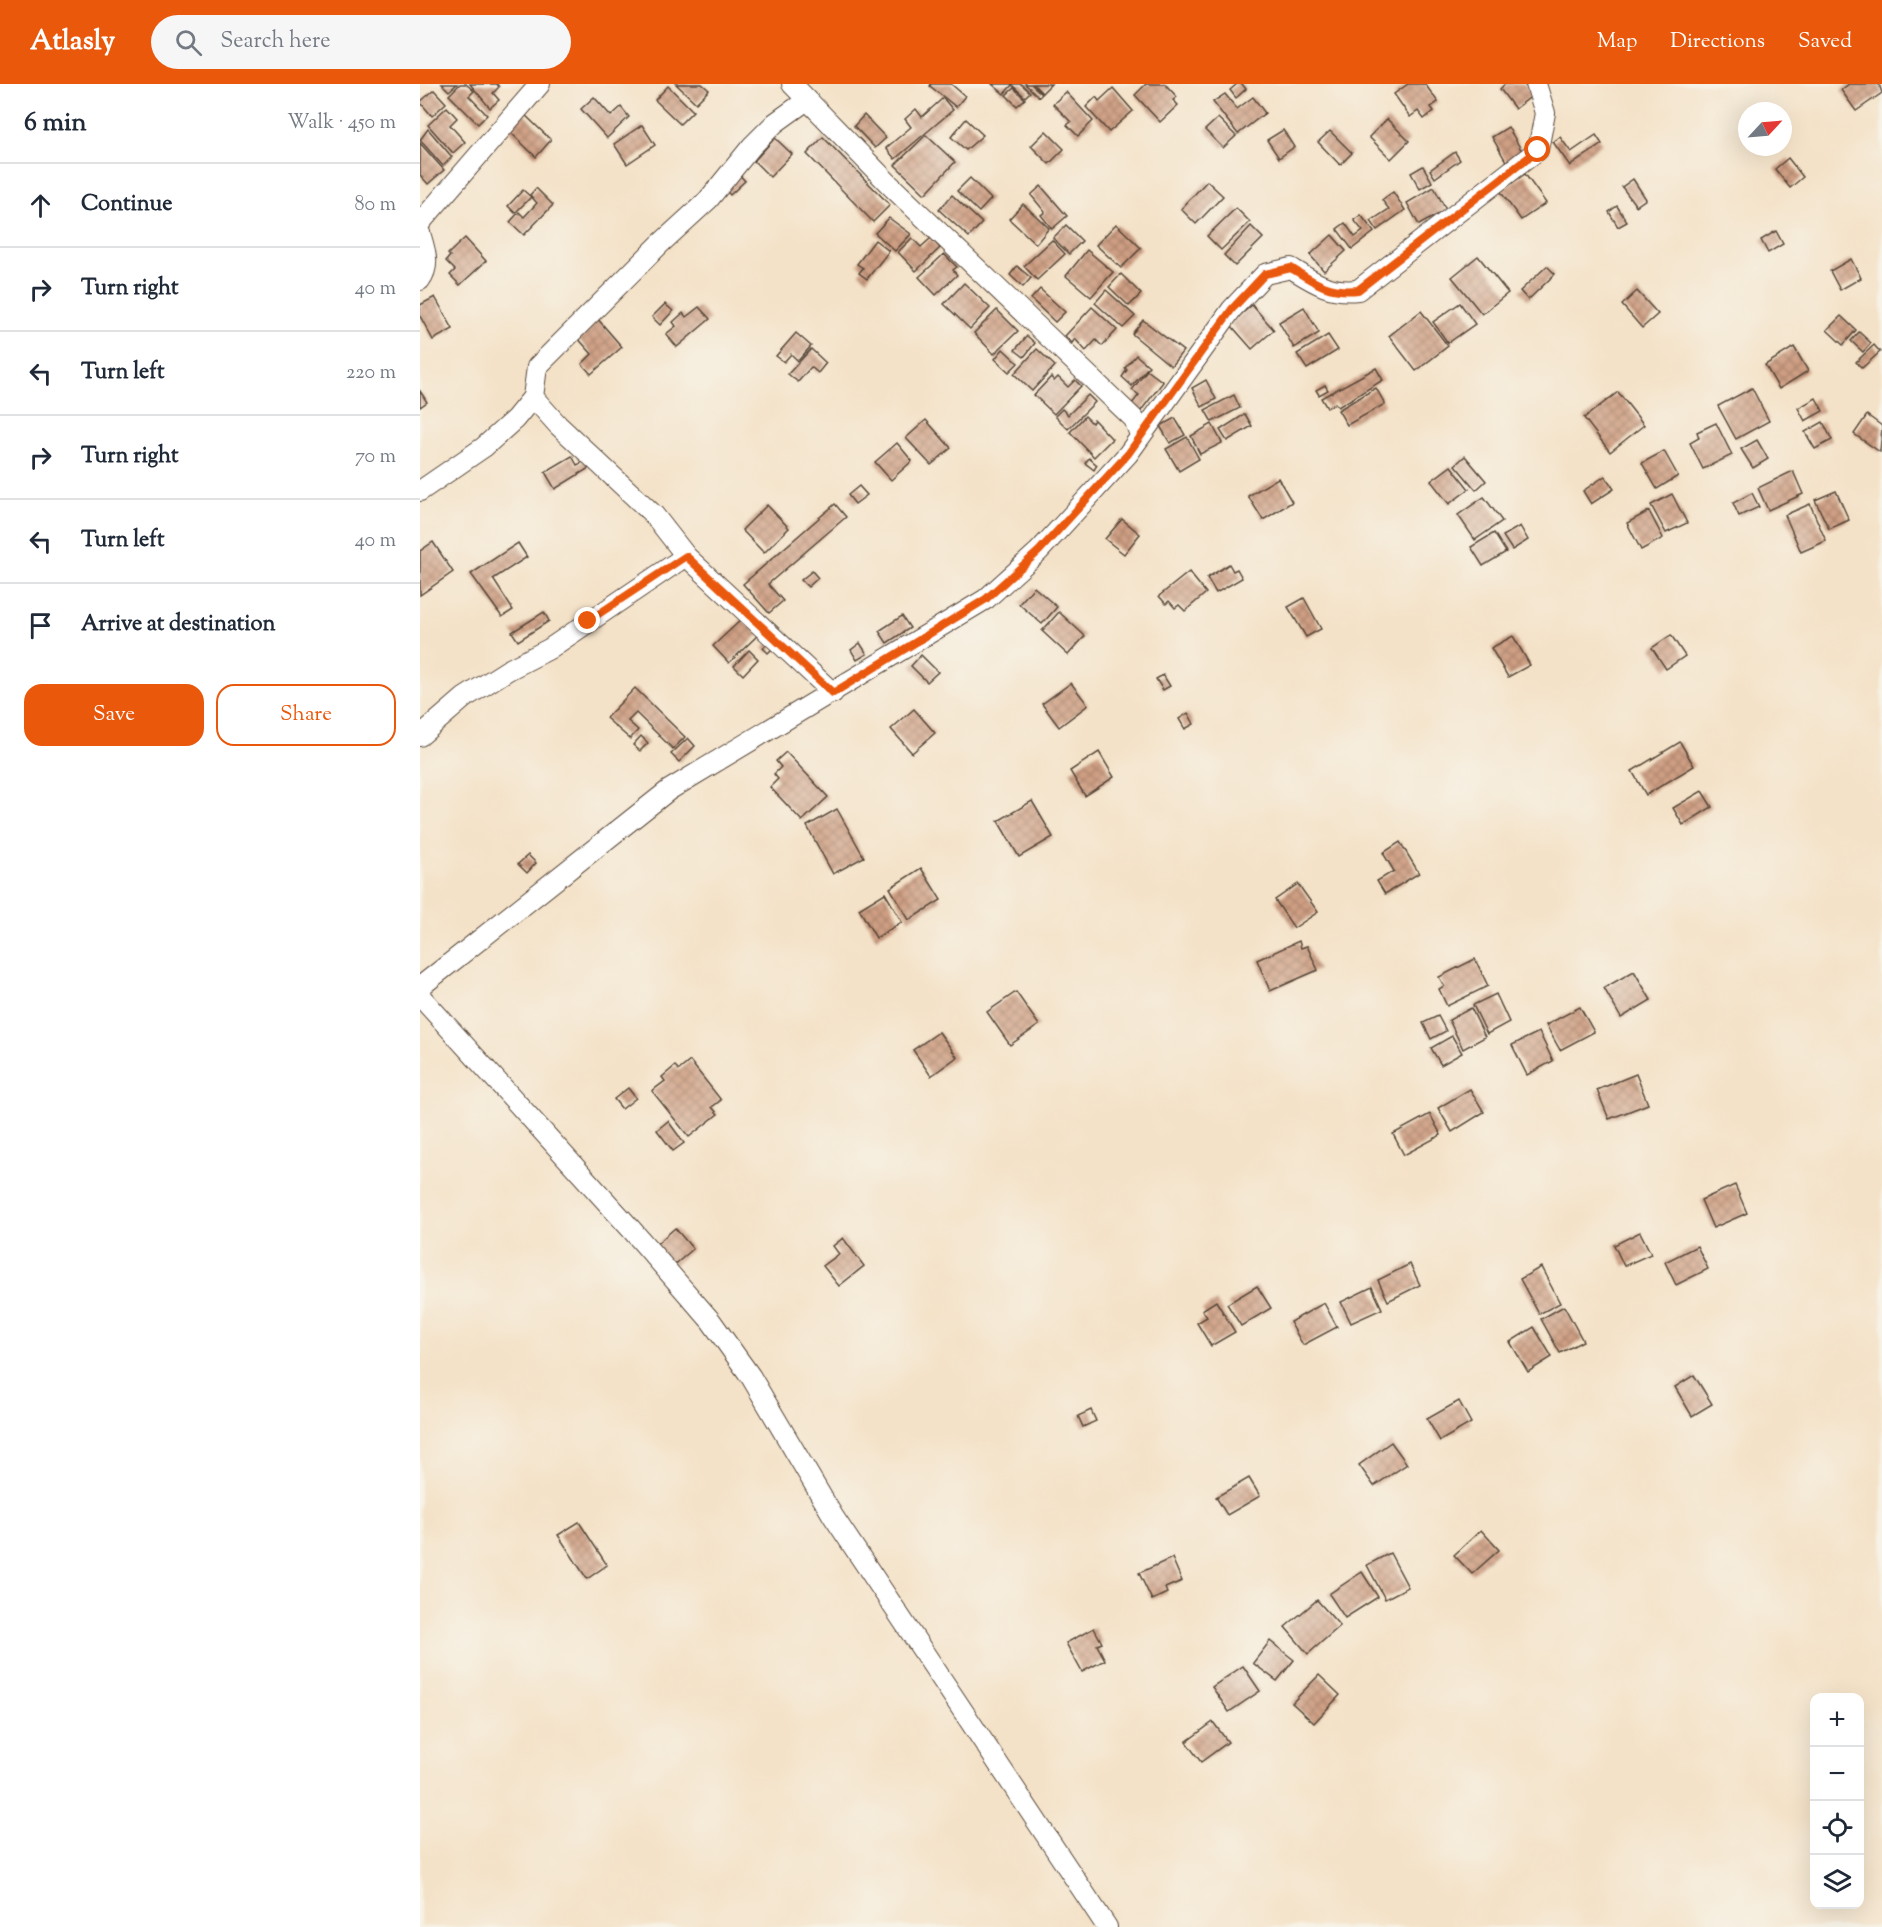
<!DOCTYPE html>
<meta charset="utf-8">
<style>
body{margin:0;font-family:"Sorts Mill Goudy",serif;background:#f6f6f7;color:#1f2937}
.controls{position:absolute;right:18px;bottom:18px;display:grid;overflow:hidden;border-radius:12px;box-shadow:0 6px 24px #0002}
.controls button{width:54px;height:54px;display:grid;place-items:center;padding:0;border:0;border-bottom:2px solid #e0e1e3;background:#fff;color:#1f2937;font:30px sans-serif}
.compass{position:absolute;left:1318px;top:18px;width:54px;height:54px;border-radius:50%;background:#fff;box-shadow:0 6px 24px #0002;rotate:64deg}
.stop{position:absolute;width:18px;height:18px;margin:-14px;border:4px solid #ea580c;border-radius:50%;background:#fff}
.stop.end{background:#ea580c;border-color:#fff;box-shadow:0 2px 6px #0008}
.list{margin:0;padding:0;list-style:none}
h2{display:flex;justify-content:space-between;align-items:center;height:78px;margin:0;padding:0 24px;font-size:26px}
h2 small{font-size:20px;font-weight:400;color:#747a83}
.list li{display:grid;grid-template-columns:39px 1fr auto;gap:18px;align-items:center;box-sizing:border-box;height:84px;padding:0 24px;border-top:2px solid #e0e1e3}
.list b{display:block;font-size:22px;white-space:nowrap}
.list em{font-size:20px;font-style:normal;color:#747a83}
.actions{display:flex;gap:12px;padding:18px 24px}
.actions a{flex:1;padding:14px 0;border:2px solid #ea580c;border-radius:18px;text-align:center;font-size:21px;color:#ea580c}
.actions .main{background:#ea580c;color:#fff}
.icon{flex:none;width:33px;height:33px;fill:none;stroke:currentColor;stroke-width:2;stroke-linecap:round;stroke-linejoin:round}
.map{position:relative;flex:none;width:1462px;height:1843px;overflow:hidden}
header{display:flex;align-items:center;gap:36px;box-sizing:border-box;height:84px;padding:0 30px;background:#ea580c;color:#fff}
header strong{font-size:28px}
nav{display:flex;gap:33px;margin-inline-start:auto;font-size:21px}
.search{width:420px;height:54px;background:#f6f6f7;display:flex;align-items:center;gap:15px;box-sizing:border-box;padding:0 21px;border-radius:33px;color:#747a83;font-size:22px}
main{display:flex}
aside{flex:1;background:#fff}
.map>svg:first-child{display:block}
.building{fill:url(#building-cross-hatch)}
.lines{fill:none;stroke-linecap:round;stroke-linejoin:round}
.street-casing{stroke:#574638;stroke-width:22}
.street{stroke:#fff;stroke-width:20}
.route{stroke:#ea580c;stroke-width:8}
</style>
<header>
<strong>Atlasly</strong>
<div class="search"><svg class="icon" aria-label="search" viewBox="0 0 24 24"><circle cx="10" cy="10" r="6"/><path d="M15 15l6 6"/></svg>Search here</div>
<nav><a>Map</a><a>Directions</a><a>Saved</a></nav>
</header>
<main>
<aside>
<h2>6 min<small>Walk · 450 m</small></h2>
<ul class="list">
<li><svg class="icon" aria-label="ahead" viewBox="0 0 24 24"><path d="M12 20V5M6 11l6-6 6 6"/></svg><div><b>Continue</b></div><em>80 m</em></li>
<li><svg class="icon" aria-label="right" viewBox="0 0 24 24"><path d="M7 20v-9h11M14 6l5 5-5 5"/></svg><div><b>Turn right</b></div><em>40 m</em></li>
<li><svg class="icon" aria-label="left" viewBox="0 0 24 24"><path d="M17 20v-9H6M10 6l-5 5 5 5"/></svg><div><b>Turn left</b></div><em>220 m</em></li>
<li><svg class="icon" aria-label="right" viewBox="0 0 24 24"><path d="M7 20v-9h11M14 6l5 5-5 5"/></svg><div><b>Turn right</b></div><em>70 m</em></li>
<li><svg class="icon" aria-label="left" viewBox="0 0 24 24"><path d="M17 20v-9H6M10 6l-5 5 5 5"/></svg><div><b>Turn left</b></div><em>40 m</em></li>
<li><svg class="icon" aria-label="arrive" viewBox="0 0 24 24"><path d="M6 21V4h12l-3 4 3 4H6"/></svg><div><b>Arrive at destination</b></div></li>
</ul>
<div class="actions"><a class="main">Save</a><a>Share</a></div>
</aside>
<div class="map">
<svg width="1462" height="1843" viewBox="0 0 1462 1843">
<defs>
<pattern id="building-cross-hatch" width="8" height="8" patternUnits="userSpaceOnUse" patternTransform="scale(1.5)"><rect width="8" height="8" fill="#cf9f83"/><path d="M0 0l8 8M0 8l8-8" fill="none" stroke="#a9826b"/></pattern>
</defs>
<rect width="100%" height="100%" fill="#f7f3e8"/>
<filter id="ink" filterUnits="userSpaceOnUse"><feTurbulence type="fractalNoise" baseFrequency=".0167" numOctaves="2"/><feDisplacementMap in="SourceGraphic" scale="12" xChannelSelector="R" yChannelSelector="G"/><feConvolveMatrix kernelMatrix="1 2 1 2 8 2 1 2 1" color-interpolation-filters="sRGB"/></filter>
<filter id="wash" filterUnits="userSpaceOnUse"><feTurbulence type="fractalNoise" baseFrequency=".008" numOctaves="4" result="noise"/><feDisplacementMap in="SourceGraphic" scale="24" xChannelSelector="R" yChannelSelector="G"/><feGaussianBlur stdDeviation="1.35" result="paint"/><feColorMatrix in="noise" values="0 0 0 0 0 0 0 0 0 0 0 0 0 0 0 0 0 1.4 0 .05"/><feComposite in="paint" operator="in"/></filter>
<g filter="url(#wash)">
<rect width="100%" height="100%" fill="#f4e2c8"/>
<g id="blocks">
<g class="building">
<path d="M22,0H37L29,7Z"/>
<path d="M40,0H46L54,7L49,12L67,31L58,40L29,11Z"/>
<path d="M50,0H77L79,3L73,9L79,16L70,24Z"/>
<path d="M256,0H282L289,6L276,19Z"/>
<path d="M511,0H531L545,12L536,23L510,2Z"/>
<path d="M572,0H601L610,8L605,13L592,1L584,10Z"/>
<path d="M605,0H611L622,10L619,13Z"/>
<path d="M613,0H631L622,9Z"/>
<path d="M726,0H745L757,13L753,16L758,21L740,38L715,11Z"/>
<path d="M817,0H822L826,5L816,14L810,6Z"/>
<path d="M988,0H1005L1018,18L1011,23L1014,27L1004,35L998,27L990,33L974,10Z"/>
<path d="M1085,0H1104L1113,11L1095,25L1080,5Z"/>
<path d="M1429,0H1459L1462,9L1436,27L1421,6Z"/>
<path d="M248,2L273,27L260,40L235,16Z"/>
<path d="M594,4L605,15L597,22L586,11Z"/>
<path d="M693,4L713,27L689,48L666,23L676,13L679,17Z"/>
<path d="M14,6L26,19L12,32L0,18Z"/>
<path d="M646,8L673,37L658,52L647,41L651,38L633,20Z"/>
<path d="M805,10L817,25L833,13L845,29L818,50L793,18Z"/>
<path d="M174,13L191,32L201,23L209,33L187,54L161,25Z"/>
<path d="M523,14L533,26L475,75L466,64L491,43L485,35L496,25L502,33Z"/>
<path d="M27,23L37,34L30,41L45,58L33,69L8,41Z"/>
<path d="M101,27L131,56L116,73L86,44Z"/>
<path d="M444,31L466,54L455,64L434,42Z"/>
<path d="M798,34L816,52L803,64L785,46Z"/>
<path d="M546,35L563,51L546,66L531,53Z"/>
<path d="M967,35L989,57L971,75L949,53Z"/>
<path d="M222,41L235,61L207,80L194,60Z"/>
<path d="M1088,43L1103,69L1087,79L1072,53Z"/>
<path d="M8,45L32,73L23,82L0,56Z"/>
<path d="M863,46L874,63L859,74L847,56Z"/>
<path d="M626,47L644,65L629,80L611,62Z"/>
<path d="M910,47L932,69L920,81L898,58Z"/>
<path d="M506,51L535,78L505,110L475,81Z"/>
<path d="M1176,51L1182,60L1150,82L1133,58L1140,53L1151,68Z"/>
<path d="M403,53L470,121L453,138L387,70Z"/>
<path d="M355,54L372,70L350,93L334,77Z"/>
<path d="M0,59L24,86L8,100L0,91Z"/>
<path d="M1035,68L1040,76L1015,94L1010,86Z"/>
<path d="M1368,74L1383,93L1370,104L1355,85Z"/>
<path d="M1003,82L1012,98L1000,105L991,89Z"/>
<path d="M317,88L325,97L310,111L302,102Z"/>
<path d="M1105,90L1126,119L1101,136L1080,107Z"/>
<path d="M550,94L571,115L559,128L537,107Z"/>
<path d="M1213,95L1226,115L1216,122L1202,103Z"/>
<path d="M787,97L803,112L776,140L761,125Z"/>
<path d="M621,102L647,132L632,145L621,131L625,128L611,111Z"/>
<path d="M1014,103L1026,126L999,141L987,119Z"/>
<path d="M116,104L133,121L104,151L90,138L99,128L104,133L117,119L110,111Z"/>
<path d="M103,106L111,113L95,129L88,122Z"/>
<path d="M973,108L985,126L957,146L951,137L969,125L962,116Z"/>
<path d="M532,111L562,139L549,153L519,126Z"/>
<path d="M603,120L629,144L616,160L589,135Z"/>
<path d="M1197,122L1207,138L1198,143L1189,128Z"/>
<path d="M816,124L830,138L801,166L787,152Z"/>
<path d="M941,131L954,148L932,165L917,145L925,139L935,153L943,147L934,136Z"/>
<path d="M469,134L491,150L475,167L455,149Z"/>
<path d="M696,140L721,164L701,184L676,161Z"/>
<path d="M646,141L662,157L649,170L633,154Z"/>
<path d="M831,142L843,154L815,182L804,171Z"/>
<path d="M1356,147L1363,160L1348,169L1341,156Z"/>
<path d="M912,151L926,167L904,187L890,171Z"/>
<path d="M45,154L66,177L40,201L30,191L35,186L26,177L30,172L28,170Z"/>
<path d="M492,154L501,163L511,154L520,164L496,187L478,168Z"/>
<path d="M455,156L469,167L447,195L439,189L443,184L437,180Z"/>
<path d="M632,156L645,170L617,196L604,182Z"/>
<path d="M667,166L693,188L671,213L646,192Z"/>
<path d="M524,170L537,183L533,186L537,191L516,211L499,193Z"/>
<path d="M1058,172L1088,209L1062,230L1032,193Z"/>
<path d="M1431,175L1441,194L1420,206L1410,187Z"/>
<path d="M597,182L611,194L603,203L590,191Z"/>
<path d="M1127,182L1135,190L1108,216L1100,207Z"/>
<path d="M701,190L721,210L709,222L689,203Z"/>
<path d="M544,199L570,224L550,245L524,220Z"/>
<path d="M620,205L645,228L635,238L611,215Z"/>
<path d="M686,206L715,232L703,244L675,219Z"/>
<path d="M1217,207L1238,230L1222,244L1202,221Z"/>
<path d="M15,213L33,245L13,256L0,232V221Z"/>
<path d="M1040,219L1055,240L1028,259L1013,238Z"/>
<path d="M245,220L253,227L240,241L232,233Z"/>
<path d="M832,221L854,246L832,265L810,240Z"/>
<path d="M279,223L290,235L257,263L246,250L256,242L253,238L263,229L266,233Z"/>
<path d="M672,223L697,246L682,262L676,256L666,267L655,255L652,259L645,252Z"/>
<path d="M884,223L899,249L874,264L859,238Z"/>
<path d="M577,226L598,247L574,270L554,249Z"/>
<path d="M1001,227L1028,262L996,287L969,252Z"/>
<path d="M1421,232L1436,246L1423,261L1407,246Z"/>
<path d="M176,233L202,263L171,290L162,280L172,270L155,251Z"/>
<path d="M723,236L763,267L751,282L712,250Z"/>
<path d="M1439,248L1451,259L1443,268L1431,257Z"/>
<path d="M376,249L391,262L378,277L371,270L364,278L356,272Z"/>
<path d="M908,251L918,266L887,285L877,270Z"/>
<path d="M607,252L615,259L604,273L595,266Z"/>
<path d="M1454,261L1460,268L1442,284L1436,278Z"/>
<path d="M1374,263L1388,287L1359,305L1345,281Z"/>
<path d="M391,265L406,279L398,289L391,283L378,298L368,290Z"/>
<path d="M583,265L598,279L589,288L575,275Z"/>
<path d="M617,265L635,282L612,307L594,290Z"/>
<path d="M716,271L729,282L712,302L702,293L707,286L705,284Z"/>
<path d="M956,284L963,296L918,323L915,319L907,324L901,314Z"/>
<path d="M727,286L743,298L720,328L711,321L719,311L712,306Z"/>
<path d="M631,293L634,297L638,293L648,303L655,296L661,302L634,330L614,311Z"/>
<path d="M786,296L796,315L782,323L772,304Z"/>
<path d="M905,301L908,306L899,311L896,306Z"/>
<path d="M956,304L965,320L927,341L918,326Z"/>
<path d="M1332,304L1349,337L1316,355L1298,322Z"/>
<path d="M0,307L7,318L0,323Z"/>
<path d="M1198,308L1224,341L1190,368L1164,334Z"/>
<path d="M668,311L675,318L648,345L635,332L642,325L648,331Z"/>
<path d="M814,311L820,324L792,338L785,326Z"/>
<path d="M1396,314L1403,327L1385,337L1378,324Z"/>
<path d="M825,330L832,342L807,357L800,346Z"/>
<path d="M1447,331L1462,342L1460,368L1434,350Z"/>
<path d="M665,332L672,339L674,336L692,355L674,373L650,348Z"/>
<path d="M755,334L765,351L750,359L740,342Z"/>
<path d="M506,336L531,364L511,381L486,354Z"/>
<path d="M1403,338L1412,356L1395,365L1385,348Z"/>
<path d="M1296,339L1312,371L1283,385L1270,359L1279,354L1277,348Z"/>
<path d="M792,340L802,359L780,370L771,352Z"/>
<path d="M767,353L779,375L759,387L746,365Z"/>
<path d="M1337,356L1348,375L1333,384L1321,365Z"/>
<path d="M477,359L492,377L471,396L455,378Z"/>
<path d="M1244,367L1258,392L1237,405L1222,379Z"/>
<path d="M152,372L157,381L165,377L169,384L135,405L125,388Z"/>
<path d="M1045,372L1066,397L1056,406L1035,381Z"/>
<path d="M669,374L677,381L674,386L665,379Z"/>
<path d="M1031,382L1049,405L1029,420L1011,397Z"/>
<path d="M1373,387L1383,410L1348,426L1338,404Z"/>
<path d="M1185,392L1194,405L1171,420L1163,407Z"/>
<path d="M858,394L872,418L843,436L828,412Z"/>
<path d="M439,402L447,411L435,420L428,411Z"/>
<path d="M1416,407L1429,436L1409,445L1395,416Z"/>
<path d="M1332,409L1339,423L1319,432L1313,419Z"/>
<path d="M1252,410L1267,439L1246,449L1231,421Z"/>
<path d="M1064,413L1082,437L1055,456L1038,431Z"/>
<path d="M415,420L426,433L348,500L363,517L349,529L323,500Z"/>
<path d="M1390,420L1406,457L1381,468L1365,431Z"/>
<path d="M347,421L369,444L344,469L322,446Z"/>
<path d="M1229,427L1243,454L1221,466L1207,439Z"/>
<path d="M702,435L720,450L704,470L685,455Z"/>
<path d="M1100,442L1108,456L1092,466L1083,452Z"/>
<path d="M1074,449L1086,468L1063,482L1051,463Z"/>
<path d="M13,458L33,488L0,511V467Z"/>
<path d="M98,459L107,473L73,495L93,526L82,533L51,490Z"/>
<path d="M809,480L813,487L817,485L822,494L796,509L787,494Z"/>
<path d="M392,487L398,494L388,503L381,496Z"/>
<path d="M769,488L786,509L765,527L759,521L755,524L749,517L746,520L739,512Z"/>
<path d="M614,503L637,523L622,540L599,520Z"/>
<path d="M884,514L901,545L886,553L868,523Z"/>
<path d="M124,528L129,537L98,557L92,548Z"/>
<path d="M639,528L665,552L648,571L622,547Z"/>
<path d="M482,532L490,544L467,559L459,547Z"/>
<path d="M323,534L339,550L309,579L293,562Z"/>
<path d="M1251,551L1265,572L1246,585L1232,564Z"/>
<path d="M1093,552L1110,581L1088,593L1071,564Z"/>
<path d="M349,558L354,563L348,569L343,564Z"/>
<path d="M440,559L447,570L437,576L431,566Z"/>
<path d="M329,566L338,575L323,591L314,582Z"/>
<path d="M501,571L518,588L507,598L491,582Z"/>
<path d="M743,591L750,602L743,606L736,595Z"/>
<path d="M651,599L668,621L639,643L622,620Z"/>
<path d="M215,604L265,653L253,665L216,629L208,637L218,646L210,655L186,634Z"/>
<path d="M494,625L515,649L492,669L471,645Z"/>
<path d="M768,629L774,640L765,645L759,635Z"/>
<path d="M221,652L228,659L220,667L213,661Z"/>
<path d="M268,654L275,662L259,678L251,670Z"/>
<path d="M1260,658L1274,682L1226,711L1212,687Z"/>
<path d="M366,668L408,713L382,737L350,703L358,695L354,690L361,683L356,677Z"/>
<path d="M679,668L694,693L665,712L650,687Z"/>
<path d="M1282,707L1292,723L1263,741L1253,724Z"/>
<path d="M612,717L633,753L599,773L578,737Z"/>
<path d="M417,725L444,773L413,790L387,742Z"/>
<path d="M980,758L999,789L965,810L957,797L974,787L963,769Z"/>
<path d="M108,771L116,779L107,789L98,780Z"/>
<path d="M501,784L521,816L489,836L470,804Z"/>
<path d="M878,800L898,828L874,844L855,816Z"/>
<path d="M465,809L482,838L456,854L439,825Z"/>
<path d="M879,857L881,864L887,862L898,886L850,907L837,876Z"/>
<path d="M1055,875L1068,902L1027,922L1019,905L1024,902L1019,893Z"/>
<path d="M1214,887L1231,916L1201,934L1184,904Z"/>
<path d="M596,908L619,941L590,961L567,928Z"/>
<path d="M1076,910L1089,938L1067,950L1053,921Z"/>
<path d="M1160,923L1174,948L1140,966L1126,941Z"/>
<path d="M1051,924L1065,953L1043,965L1029,936Z"/>
<path d="M1018,932L1026,947L1011,955L1003,939Z"/>
<path d="M519,948L537,973L511,992L493,966Z"/>
<path d="M1119,948L1133,977L1107,991L1092,961Z"/>
<path d="M1032,952L1042,969L1021,981L1011,964Z"/>
<path d="M270,977L301,1016L292,1023L298,1030L269,1053L232,1007L245,997L242,993L255,982L259,986Z"/>
<path d="M1216,990L1228,1020L1189,1035L1177,1006Z"/>
<path d="M208,1004L216,1014L202,1025L194,1015Z"/>
<path d="M1050,1005L1064,1028L1032,1048L1018,1024Z"/>
<path d="M1010,1030L1021,1051L984,1071L973,1050Z"/>
<path d="M248,1037L264,1059L253,1067L237,1046Z"/>
<path d="M1315,1101L1327,1129L1293,1144L1281,1116Z"/>
<path d="M255,1144L273,1165L251,1184L233,1163Z"/>
<path d="M1220,1148L1231,1170L1204,1182L1194,1161Z"/>
<path d="M423,1154L444,1182L419,1202L403,1182L419,1170L413,1162Z"/>
<path d="M1277,1162L1288,1185L1256,1201L1245,1178Z"/>
<path d="M990,1180L1000,1201L968,1217L958,1196Z"/>
<path d="M1121,1183L1140,1219L1119,1230L1100,1195Z"/>
<path d="M837,1202L851,1224L821,1242L807,1220Z"/>
<path d="M952,1203L962,1225L931,1239L921,1218Z"/>
<path d="M796,1217L815,1248L791,1262L777,1239L787,1233L782,1226Z"/>
<path d="M904,1219L917,1243L883,1261L870,1238Z"/>
<path d="M1144,1222L1163,1257L1140,1269L1121,1235Z"/>
<path d="M1114,1243L1132,1273L1108,1288L1090,1258Z"/>
<path d="M1274,1291L1292,1320L1272,1332L1255,1303Z"/>
<path d="M1039,1317L1051,1339L1020,1357L1007,1335Z"/>
<path d="M671,1326L676,1337L663,1343L658,1332Z"/>
<path d="M971,1358L987,1380L954,1402L939,1381Z"/>
<path d="M829,1394L840,1412L807,1431L796,1413Z"/>
<path d="M159,1438L187,1481L167,1495L138,1451Z"/>
<path d="M1061,1446L1079,1466L1052,1490L1034,1471Z"/>
<path d="M970,1469L988,1503L965,1515L947,1481Z"/>
<path d="M752,1474L762,1497L745,1504L747,1509L732,1516L719,1489Z"/>
<path d="M942,1488L958,1513L925,1534L909,1510Z"/>
<path d="M897,1516L920,1542L888,1570L865,1543Z"/>
<path d="M674,1544L682,1559L677,1561L685,1576L662,1588L646,1559Z"/>
<path d="M850,1557L874,1576L857,1597L833,1579Z"/>
<path d="M823,1582L840,1607L809,1628L792,1603Z"/>
<path d="M899,1591L920,1611L894,1639L872,1619Z"/>
<path d="M793,1638L808,1658L781,1678L766,1658Z"/>
</g>
</g>
</g>
<g filter="url(#ink)">
<use href="#blocks" fill-opacity="0" stroke="#574638" stroke-width="1.5"/>
<g class="lines">
<g class="street-casing">
<g id="street">
<path d="M372,0L470,101L714,335L720,351"/>
<path d="M0,139L120,0"/>
<path d="M0,149C5,166 11,181 0,196"/>
<path d="M113,313L138,341L234,431L266,472L413,609"/>
<path d="M0,407L64,363L95,335L113,313L117,283L240,160L288,116L332,62L355,39L387,16"/>
<path d="M0,652L44,614L88,586L129,565L266,472"/>
<path d="M0,903L249,706L566,515L619,467L708,370L812,225L845,190L871,184C895,199 909,209 938,206L1118,66L1125,29L1116,0"/>
<path d="M0,912L211,1145L291,1237L331,1293L413,1432L687,1843"/>
</g>
</g>
<use href="#street" class="street"/>
</g>
</g>
<g class="lines" filter="url(#ink)">
<path class="route" d="M168,537L266,472L413,609L566,515L619,467L708,370L812,225L845,190L871,184C895,199 909,209 938,206L1118,66"/>
</g>
</svg>
<div class="controls">
<button>+</button>
<button>−</button>
<button><svg class="icon" aria-label="locate" viewBox="0 0 24 24"><circle cx="12" cy="12" r="6"/><path d="M12 2v4M12 18v4M2 12h4M18 12h4"/></svg></button>
<button><svg class="icon" aria-label="layers" viewBox="0 0 24 24"><path d="M12 4l9 5-9 5-9-5zM3 14l9 5 9-5"/></svg></button>
</div>
<svg class="compass" viewBox="-18 -18 36 36"><path d="M0-13l5 13h-10z" fill="#e53935"/><path d="M0 13l5-13h-10z" fill="#747a83"/></svg>
<div class="stop" style="left:1118px;top:66px"></div>
<div class="stop end" style="left:168px;top:537px"></div>
</div>
</main>
